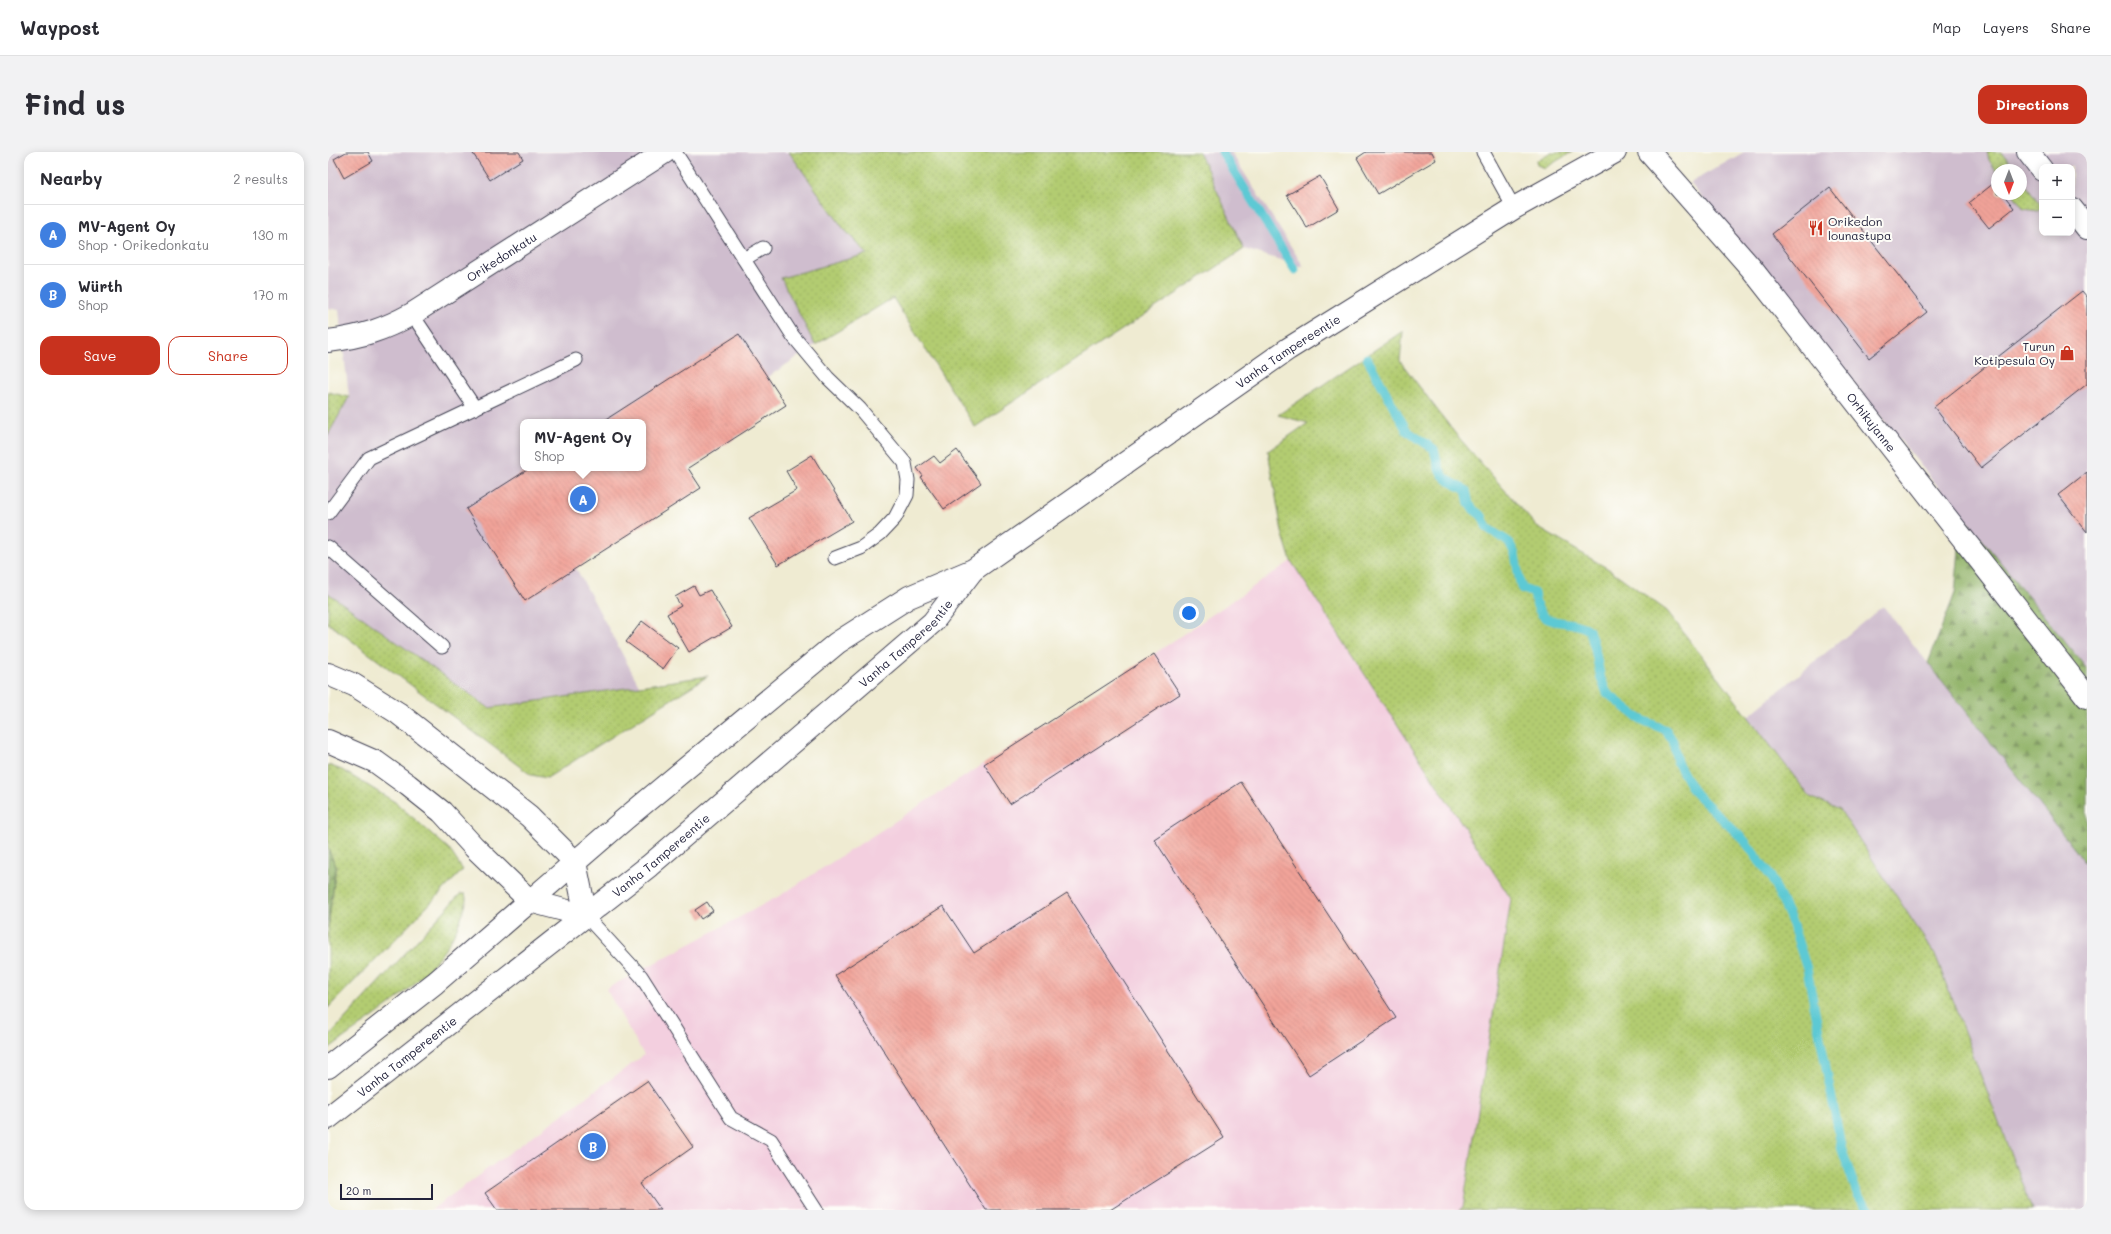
<!DOCTYPE html>
<meta charset="utf-8">
<style>
body{margin:0;font-family:Mali,sans-serif;background:#f2f2f3;color:#2b2b33}
.controls{position:absolute;right:12px;top:12px;display:grid;overflow:hidden;border-radius:8px;box-shadow:0 2px 10px #0003}
.controls button{width:36px;height:36px;display:grid;place-items:center;padding:0;border:0;border-bottom:1px solid #e1e1e2;background:#fff;color:#2b2b33;font:20px sans-serif}
.compass{position:absolute;left:1663px;top:12px;width:36px;height:36px;border-radius:50%;background:#fff;box-shadow:0 2px 10px #0003;rotate:180deg}
.scale{position:absolute;left:12px;bottom:10px;width:93px;box-sizing:border-box;padding-left:4px;border:2px solid #22223b;border-top:0;font-size:11px;line-height:14px;white-space:nowrap;color:#22223b;-webkit-text-stroke:3px #fdfcf7;paint-order:stroke}
.you{position:absolute;left:861px;top:461px;width:14px;height:14px;margin:-10px;border:3px solid #fff;border-radius:50%;background:#1a73e8;box-shadow:0 0 0 6px #1a73e833}
.badge{display:grid;place-items:center;width:26px;height:26px;border-radius:50%;background:#c8321e;color:#fff;font-size:13px;font-weight:700}
.pin{position:absolute;translate:-50% -50%;border:2px solid #fff;box-shadow:0 1px 4px #0006}
.popup{position:absolute;left:192px;top:267px;width:126px;height:52px;box-sizing:border-box;display:grid;place-content:center;border-radius:8px;background:#fff;filter:drop-shadow(0 1px 3px #0005);font-size:13px;white-space:nowrap;color:#7c7c81}
.popup b{font-size:15px;color:#2b2b33}
.popup::after{content:'';position:absolute;left:50%;top:100%;margin-left:-8px;border:8px solid transparent;border-top-color:#fff}
.list{margin:0;padding:0;list-style:none}
h2{display:flex;justify-content:space-between;align-items:center;height:52px;margin:0;padding:0 16px;font-size:17px}
h2 small{font-size:13px;font-weight:400;color:#7c7c81}
.list li{display:grid;grid-template-columns:26px 1fr auto;gap:12px;align-items:center;box-sizing:border-box;height:60px;padding:0 16px;border-top:1px solid #e1e1e2}
.list b{display:block;font-size:15px;white-space:nowrap}
.list p{margin:0;font-size:13px;white-space:nowrap;color:#7c7c81}
.list em{font-size:13px;font-style:normal;color:#7c7c81}
.actions{display:flex;gap:8px;padding:12px 16px}
.actions a{flex:1;padding:9px 0;border:1px solid #c8321e;border-radius:12px;text-align:center;font-size:14px;color:#c8321e}
.actions .main{background:#c8321e;color:#fff}
.map{position:relative;flex:none;width:1759px;height:1058px;overflow:hidden;border-radius:12px}
header{display:flex;align-items:center;gap:24px;box-sizing:border-box;height:56px;padding:0 20px;background:#fff;border-bottom:1px solid #e1e1e2}
header strong{font-size:19px}
nav{display:flex;gap:22px;margin-inline-start:auto;font-size:14px}
.intro{display:flex;align-items:center;justify-content:space-between;box-sizing:border-box;height:96px;padding:0 24px}
h1{margin:0;font-size:28px}
.button{padding:10px 18px;border-radius:12px;background:#c8321e;color:#fff;font-size:14px;font-weight:700}
main{display:flex;gap:24px;padding:0 24px}
aside{flex:1;background:#fff;border-radius:12px;box-shadow:0 2px 10px #0003}
.map>svg:first-child{display:block}
.built{fill:#f3cfdf}
.industrial{fill:#cfbdce;fill-rule:evenodd}
.grass{fill:url(#grass-dots);stroke:#6a7756}
.forest{fill:url(#forest-firs);stroke:#58694f}
.lines{fill:none;stroke-linecap:round;stroke-linejoin:round}
.stream{stroke:#5dc9d4;stroke-width:9}
.building{fill:url(#building-back-hatch)}
.service-casing{stroke:#414052;stroke-width:15}
.minor-casing{stroke:#414052;stroke-width:24}
.secondary-casing{stroke:#414052;stroke-width:24}
.trunk-casing{stroke:#414052;stroke-width:24}
.service{stroke:#fff;stroke-width:13}
.minor{stroke:#fff;stroke-width:22}
.secondary{stroke:#fff;stroke-width:22}
.trunk{stroke:#fff;stroke-width:22}
.labels{text-anchor:middle;dominant-baseline:central;stroke-width:4;stroke-linejoin:round;paint-order:stroke}
.poi-label{font-size:12px;fill:#22223b;stroke:#fdfcf7;text-anchor:start}
.street-label{font-size:12px;fill:#22223b;stroke:#fdfcf7}
</style>
<header>
<strong>Waypost</strong>
<nav><a>Map</a><a>Layers</a><a>Share</a></nav>
</header>
<div class="intro"><h1>Find us</h1><a class="button">Directions</a></div>
<main>
<aside>
<h2>Nearby<small>2 results</small></h2>
<ul class="list">
<li><span class="badge" style="background:#3f7fe0">A</span><div><b>MV-Agent Oy</b><p>Shop · Orikedonkatu</p></div><em>130 m</em></li>
<li><span class="badge" style="background:#3f7fe0">B</span><div><b>Würth</b><p>Shop</p></div><em>170 m</em></li>
</ul>
<div class="actions"><a class="main">Save</a><a>Share</a></div>
</aside>
<div class="map">
<svg width="1759" height="1058" viewBox="0 0 1759 1058">
<defs>
<pattern id="grass-dots" width="8" height="8" patternUnits="userSpaceOnUse"><rect width="8" height="8" fill="#b2cc71"/><path d="M2 2h.1M6 6h.1" fill="none" stroke="#99af63" stroke-width="1.8" stroke-linecap="round"/></pattern>
<pattern id="forest-firs" width="22" height="20" patternUnits="userSpaceOnUse"><rect width="22" height="20" fill="#8db063"/><path d="M5 1l3.5 6h-7zM16 11l3.5 6h-7z" fill="#738f53"/></pattern>
<pattern id="building-back-hatch" width="6" height="6" patternUnits="userSpaceOnUse"><rect width="6" height="6" fill="#f1a399"/><path d="M-1 5l2 2M0 0l6 6M5-1l2 2" fill="none" stroke="#ce8c85"/></pattern>
</defs>
<rect width="100%" height="100%" fill="#fdfcf7"/>
<filter id="ink" filterUnits="userSpaceOnUse"><feTurbulence type="fractalNoise" baseFrequency=".025" numOctaves="2"/><feDisplacementMap in="SourceGraphic" scale="8" xChannelSelector="R" yChannelSelector="G"/><feConvolveMatrix kernelMatrix="1 2 1 2 8 2 1 2 1" color-interpolation-filters="sRGB"/></filter>
<filter id="wash" filterUnits="userSpaceOnUse"><feTurbulence type="fractalNoise" baseFrequency=".012" numOctaves="4" result="noise"/><feDisplacementMap in="SourceGraphic" scale="16" xChannelSelector="R" yChannelSelector="G"/><feGaussianBlur stdDeviation="0.9" result="paint"/><feColorMatrix in="noise" values="0 0 0 0 0 0 0 0 0 0 0 0 0 0 0 0 0 1.4 0 .05"/><feComposite in="paint" operator="in"/></filter>
<g filter="url(#wash)">
<rect width="100%" height="100%" fill="#efebd2"/>
<path class="built" d="M963,409L1183,747L1135,1055L1131,1058H103L316,903L278,837L453,743L826,502Z"/>
<g class="industrial">
<path d="M0,0H903L976,115L916,97L647,275L565,146L487,193L440,225L458,253L361,316L373,336L248,416L312,535L161,556L0,441V283L21,245L11,158L0,156ZM195,270H315V316H195Z"/>
<path d="M1416,0H1759V517L1362,31ZM1714,15H1744V81H1714ZM1669,18H1693V42H1669Z"/>
<path d="M1555,454L1759,713V1058H1704L1607,803L1512,658L1482,645L1419,565Z"/>
</g>
<g class="grass">
<path d="M461,0H871L916,97L647,275L565,146L487,193L453,126L539,102L515,76Z"/>
<path d="M1223,0H1244L1217,16L1209,13L1208,9Z"/>
<path d="M1659,0H1674L1687,18H1669V20L1661,8Z"/>
<path d="M1693,26L1714,55L1710,59L1696,57L1685,42H1693Z"/>
<path d="M1075,179L1072,209L1126,280L1209,375L1284,419L1339,459L1482,645L1512,658L1607,803L1704,1058H1131L1135,1055L1183,747L963,409L954,380L940,299L980,271L950,263Z"/>
<path d="M0,240L21,245L0,283Z"/>
<path d="M0,441L161,556L380,524L219,626L203,623L0,471Z"/>
<path d="M0,613L14,618L67,650L121,697L135,718L0,856V776L8,714L0,697Z"/>
<path d="M132,742H137C140,749 136,759 133,766C112,825 48,862 0,897V885Z"/>
</g>
<g class="forest">
<path d="M1634,363L1759,517V713L1600,511L1627,441Z"/>
<path d="M0,697L8,714L0,776Z"/>
</g>
<g class="lines">
<g class="stream">
<path d="M894,0L967,118"/>
<path d="M1039,206L1079,279L1106,297C1112,324 1113,326 1138,338L1141,352L1146,358L1154,364L1159,376L1181,390L1187,402L1192,431L1195,437L1206,441C1212,483 1236,462 1261,478L1267,497L1273,527L1279,541L1312,567L1338,578L1345,589L1349,610L1366,640L1416,688L1443,725L1463,768L1479,817L1514,998L1530,1044L1542,1058"/>
</g>
</g>
<g id="blocks">
<g class="building">
<path d="M18,0H40L45,9L16,26L6,7Z"/>
<path d="M144,0H191L195,7L162,28Z"/>
<path d="M1038,0H1104L1108,8L1050,42L1029,6Z"/>
<path d="M992,24L1011,57L979,76L959,43Z"/>
<path d="M1666,31L1669,34V42H1675L1686,56L1661,76L1641,51Z"/>
<path d="M1502,36L1599,160L1541,206L1444,82Z"/>
<path d="M1754,139L1759,145V232L1653,316L1606,255Z"/>
<path d="M411,182L458,253L360,316L373,336L197,449L138,357L202,316H315V270H274Z"/>
<path d="M629,298L653,331L616,357L593,325L595,324L589,316L606,304L612,311Z"/>
<path d="M484,303L524,369L450,413L421,366L469,338L458,319Z"/>
<path d="M1759,320V380L1730,343Z"/>
<path d="M366,434L371,443L382,438L404,475L361,500L339,462L353,454L347,445Z"/>
<path d="M314,469L350,496L335,517L298,490Z"/>
<path d="M826,502L852,542L682,652L656,612Z"/>
<path d="M913,630L1068,866L981,923L826,687Z"/>
<path d="M739,741L896,986L782,1058H658L507,823L615,754L646,801Z"/>
<path d="M379,750L385,759L373,767L367,758Z"/>
<path d="M319,929L365,995L314,1031L333,1058H169L157,1041Z"/>
</g>
</g>
</g>
<g filter="url(#ink)">
<use href="#blocks" fill-opacity="0" stroke="#414052" stroke-width="1"/>
<g class="lines">
<g class="service-casing">
<g id="service">
<path d="M347,0L465,184L500,226L532,257L577,311L580,328L579,343L567,366L552,382L533,396L507,406"/>
<path d="M1155,0L1186,56"/>
<path d="M416,107L435,96"/>
<path d="M84,162L147,256"/>
<path d="M0,361L41,306L248,208"/>
<path d="M0,395L114,495"/>
<path d="M258,764L313,824L403,966L443,988L488,1058"/>
</g>
</g>
<g class="minor-casing">
<g id="minor">
<path id="s1" d="M1321,0L1423,116L1759,545"/>
<path d="M1700,0L1714,18"/>
<path d="M1744,57L1759,76"/>
<path id="s2" d="M0,189C33,185 55,178 84,162L337,0"/>
</g>
</g>
<g class="secondary-casing">
<g id="secondary">
<path d="M202,749L258,764L247,710"/>
<path id="s3" d="M0,915L107,831L297,667L509,491L581,445L645,418L960,197L1186,56L1287,0"/>
<path id="s4" d="M0,966L321,714L605,470L644,419"/>
</g>
</g>
<g class="trunk-casing">
<g id="trunk">
<path d="M0,522L26,533L70,561L201,664L247,710"/>
<path d="M0,589L48,610L80,633L114,660L146,695L202,749"/>
</g>
</g>
<use href="#service" class="service"/>
<use href="#minor" class="minor"/>
<use href="#secondary" class="secondary"/>
<use href="#trunk" class="trunk"/>
</g>
</g>
<defs>
<g id="restaurant-bare" transform="scale(1.2)"><path d="M-5-6h1v4h1v-4h1v4h1v-4h1v5L-1.5 .5V6h-2V.5L-5-1ZM5-6V6H3V1.5H1.5Q1.5-4 5-6Z" fill="#c8321e" stroke="#fdfcf7" stroke-width="2.5" paint-order="stroke"/></g>
<g id="shop-bare" transform="scale(1.2)"><path d="M-5-2.5h2.3a2.7 3.5 0 0 1 5.4 0H5L5.5 6h-11ZM-1.5-2.5h3a1.5 2.3 0 0 0-3 0Z" fill="#c8321e" stroke="#fdfcf7" stroke-width="2.5" paint-order="stroke"/></g>
</defs>
<g fill-rule="evenodd">
<use href="#restaurant-bare" x="1488" y="76"/>
<use href="#shop-bare" x="1739" y="201"/>
</g>
<g class="labels">
<g class="poi-label">
<text x="1500" y="69">Orikedon<tspan x="1500" dy="14">lounastupa</tspan></text>
<text x="1727" y="194" text-anchor="end">Turun<tspan x="1727" dy="14">Kotipesula Oy</tspan></text>
</g>
<g class="street-label">
<text stroke="none"><textPath href="#s2" startOffset="195">Orikedonkatu</textPath></text>
<text stroke="none"><textPath href="#s3" startOffset="1201">Vanha Tampereentie</textPath></text>
<text stroke="none"><textPath href="#s1" startOffset="350">Orhikujanne</textPath></text>
<text stroke="none"><textPath href="#s4" startOffset="748">Vanha Tampereentie</textPath></text>
<text stroke="none"><textPath href="#s4" startOffset="424">Vanha Tampereentie</textPath></text>
<text stroke="none"><textPath href="#s4" startOffset="100">Vanha Tampereentie</textPath></text>
</g>
</g>
</svg>
<div class="controls">
<button>+</button>
<button>−</button>
</div>
<svg class="compass" viewBox="-18 -18 36 36"><path d="M0-13l5 13h-10z" fill="#e53935"/><path d="M0 13l5-13h-10z" fill="#7c7c81"/></svg>
<div class="scale">20 m</div>
<div class="you"></div>
<div class="pin badge" style="left:255px;top:347px;background:#3f7fe0">A</div>
<div class="popup"><b>MV-Agent Oy</b>Shop</div>
<div class="pin badge" style="left:265px;top:994px;background:#3f7fe0">B</div>
</div>
</main>
